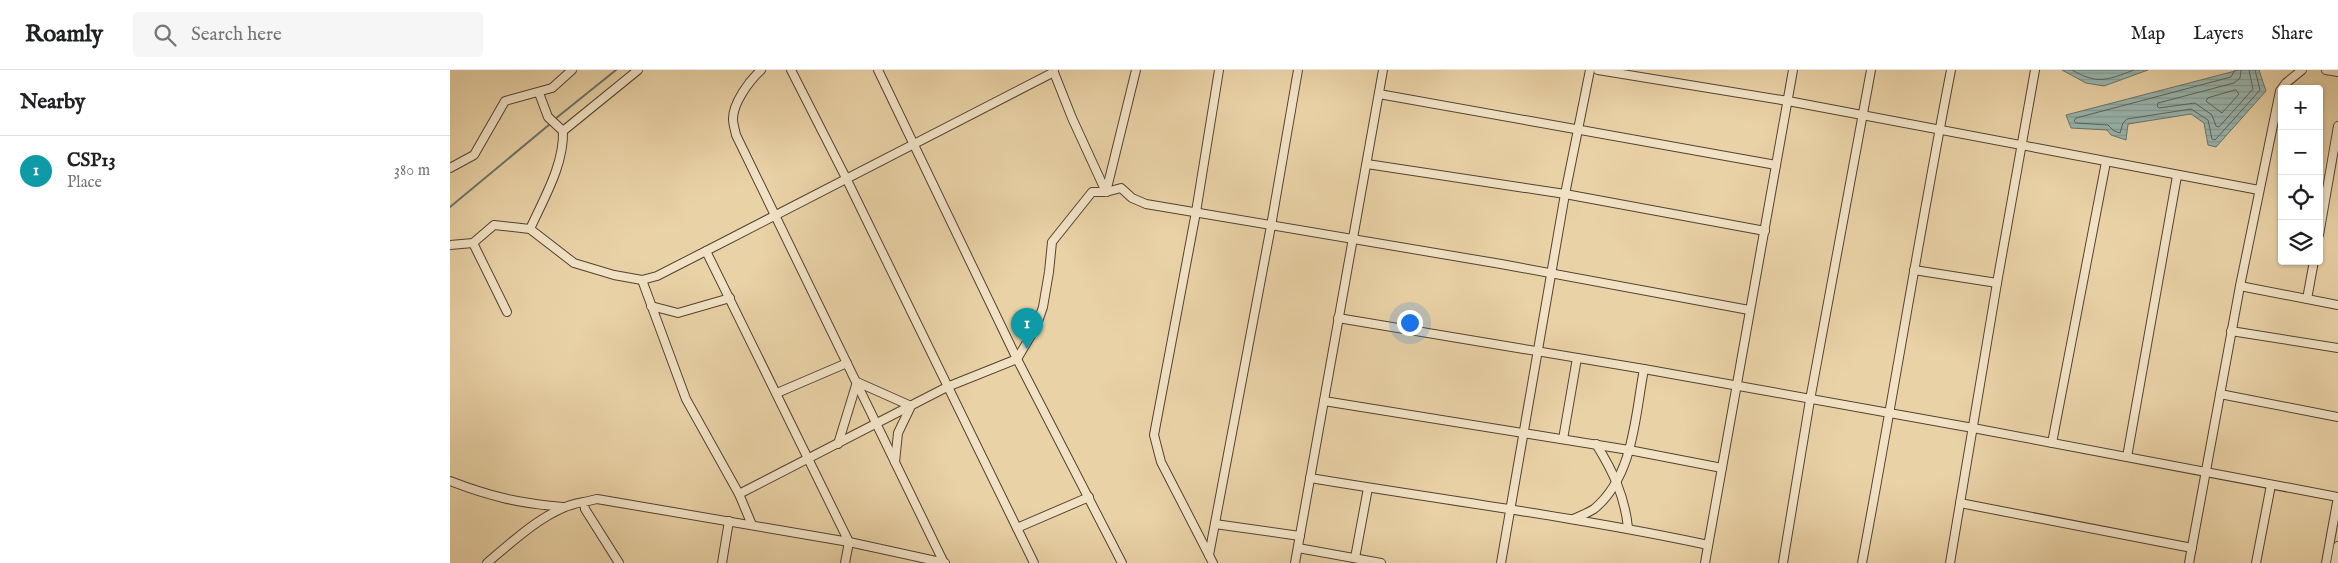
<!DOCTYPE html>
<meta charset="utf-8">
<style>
body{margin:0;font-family:"IM FELL English",serif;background:#f6f6f6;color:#202124}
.controls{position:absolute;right:15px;top:15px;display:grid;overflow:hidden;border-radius:5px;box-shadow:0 1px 4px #0004}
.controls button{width:45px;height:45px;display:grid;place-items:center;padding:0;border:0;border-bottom:1px solid #e0e0e0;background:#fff;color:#202124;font:25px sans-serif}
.you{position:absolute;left:959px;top:252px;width:18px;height:18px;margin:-12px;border:4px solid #fff;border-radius:50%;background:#1a73e8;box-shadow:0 0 0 8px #1a73e833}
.badge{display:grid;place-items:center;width:32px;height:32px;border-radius:50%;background:#8f2418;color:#fff;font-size:16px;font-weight:700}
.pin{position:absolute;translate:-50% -41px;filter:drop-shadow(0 1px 2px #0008)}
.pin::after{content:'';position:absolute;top:26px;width:18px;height:15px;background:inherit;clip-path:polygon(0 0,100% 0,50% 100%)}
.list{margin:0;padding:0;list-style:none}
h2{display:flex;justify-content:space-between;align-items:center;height:65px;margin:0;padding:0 20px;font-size:21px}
h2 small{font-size:16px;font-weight:400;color:#757577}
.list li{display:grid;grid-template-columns:32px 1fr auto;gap:15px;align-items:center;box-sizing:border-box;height:70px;padding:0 20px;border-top:1px solid #e0e0e0}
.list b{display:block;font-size:19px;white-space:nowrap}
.list p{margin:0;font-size:16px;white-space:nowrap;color:#757577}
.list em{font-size:16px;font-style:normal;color:#757577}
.icon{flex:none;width:28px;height:28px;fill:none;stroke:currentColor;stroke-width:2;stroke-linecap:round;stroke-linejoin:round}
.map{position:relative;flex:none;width:1888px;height:493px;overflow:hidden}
header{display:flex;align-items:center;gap:30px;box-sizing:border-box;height:70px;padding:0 25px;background:#fff;border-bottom:1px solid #e0e0e0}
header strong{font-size:24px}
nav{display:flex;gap:28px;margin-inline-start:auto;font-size:18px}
.search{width:350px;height:45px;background:#f6f6f6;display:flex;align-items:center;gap:12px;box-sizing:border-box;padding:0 18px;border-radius:5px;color:#757577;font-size:19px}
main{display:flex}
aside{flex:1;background:#fff}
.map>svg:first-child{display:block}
.water{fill:url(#water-rules);stroke:#69746c}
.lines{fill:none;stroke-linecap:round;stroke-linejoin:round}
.shore{stroke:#5e645c;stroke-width:1}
.stream{stroke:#69746c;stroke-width:2}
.street-casing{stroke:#544230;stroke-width:10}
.street{stroke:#f1e2c5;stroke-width:8}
</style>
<header>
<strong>Roamly</strong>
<div class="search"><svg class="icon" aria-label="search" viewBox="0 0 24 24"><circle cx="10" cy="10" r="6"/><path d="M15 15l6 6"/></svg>Search here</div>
<nav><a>Map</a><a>Layers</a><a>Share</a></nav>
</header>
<main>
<aside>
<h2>Nearby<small></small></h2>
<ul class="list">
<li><span class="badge" style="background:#0f9aa8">1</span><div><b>CSP13</b><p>Place</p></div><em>380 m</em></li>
</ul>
</aside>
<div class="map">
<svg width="1888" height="493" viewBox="0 0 1888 493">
<defs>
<pattern id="water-rules" width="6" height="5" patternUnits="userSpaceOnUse" patternTransform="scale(1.25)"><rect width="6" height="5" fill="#99b6af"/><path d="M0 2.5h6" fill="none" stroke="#849b95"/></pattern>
</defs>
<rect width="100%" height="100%" fill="#e9d2a6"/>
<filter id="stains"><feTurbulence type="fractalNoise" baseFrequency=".004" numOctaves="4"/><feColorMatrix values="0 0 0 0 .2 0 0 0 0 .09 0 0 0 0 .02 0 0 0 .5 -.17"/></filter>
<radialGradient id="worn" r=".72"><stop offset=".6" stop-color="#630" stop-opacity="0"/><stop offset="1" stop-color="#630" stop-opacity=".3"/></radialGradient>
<g class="water">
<path d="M1612,0H1698L1654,16L1636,13Z"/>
<path d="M1789,0H1809L1816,21L1766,77L1758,75L1754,53L1741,44L1678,54L1676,70L1661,65L1657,60L1621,58L1616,45Z"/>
</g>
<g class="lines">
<g class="shore">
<path d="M1622,0C1648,15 1657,10 1684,0"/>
<path d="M1785,0L1781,7L1626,48L1624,51L1626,53L1658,55L1664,61L1670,63L1673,53L1677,49L1741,39L1758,50L1762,69L1765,70L1810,20L1805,0"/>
<path d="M1791,0L1790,8L1784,13L1708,33L1707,36L1709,38L1745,33L1762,45L1766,56L1769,57L1803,19L1799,0"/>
<path d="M1786,20L1789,24L1772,43L1756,31L1758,28Z"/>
</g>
<g class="stream">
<path d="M105,49L166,0"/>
<path d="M0,137L100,54"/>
</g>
<g class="street-casing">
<g id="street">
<path d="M311,0C299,11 283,33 283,49C283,54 285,60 286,65L494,493"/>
<path d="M341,0L396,108L584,493"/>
<path d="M428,0L567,289L672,493"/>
<path d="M603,0L622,48L656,122"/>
<path d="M1148,0L1338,31L1809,120"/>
<path d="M1876,0L1888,2"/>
<path d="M929,24L1326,95"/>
<path d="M113,61L188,0"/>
<path d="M917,94L1115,124L1315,161"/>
<path d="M0,98L24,85L55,31L102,18L122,0"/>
<path d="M656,122L686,0"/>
<path d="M80,159C94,128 114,95 113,61L98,47L89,23"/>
<path d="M1869,165L1888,56"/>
<path d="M23,173L57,242"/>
<path d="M0,175L23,173L44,155L80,159L124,193L164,205L192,210L207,206L256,181L604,2V0"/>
<path d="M256,181L399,472L395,493"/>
<path d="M1464,200L1547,213"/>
<path d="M192,210L236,329L289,424L302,455"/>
<path d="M1790,216L1888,235"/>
<path d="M1857,229L1864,191"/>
<path d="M201,236L228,243L280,228"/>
<path d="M888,248L1194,299L1523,358L1888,427L1876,493"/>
<path d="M1781,261L1888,278"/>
<path d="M327,323L397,293"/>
<path d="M1770,324L1888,347"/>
<path d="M874,331L1179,380L1272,398"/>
<path d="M1113,369L1127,288"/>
<path d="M1602,373L1656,92"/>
<path d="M388,374L407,312L461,336L448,363L445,392"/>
<path d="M1146,374C1163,401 1175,427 1178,458"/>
<path d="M1677,387L1727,106"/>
<path d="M860,408C993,430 1127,447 1258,475"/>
<path d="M0,411C41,427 69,433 113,437"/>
<path d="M289,424L497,317L567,289L586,257L593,237L599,202L602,172L642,122H656L671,118L682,128L696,134L1051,194L1299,240"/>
<path d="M1510,433L1742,478"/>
<path d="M1123,449C1130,446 1138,443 1144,439C1184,406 1185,346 1194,299"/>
<path d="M765,454L850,466"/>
<path d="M567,458L639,427"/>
<path d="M848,478L931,493"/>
<path d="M759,485L821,156L848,0"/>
<path d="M905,488L918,418"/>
<path d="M37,493C63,471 100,436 134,432"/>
<path d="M169,493L135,439L134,432L147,429L399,472L495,493"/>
<path d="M272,493L279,451"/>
<path d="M763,493L711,392L704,365L746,142L769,0"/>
<path d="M845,493L933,0"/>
<path d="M1051,493L1115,124L1140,0"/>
<path d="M1255,493L1343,0"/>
<path d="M1333,493L1360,330L1421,0"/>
<path d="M1412,493C1443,329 1469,164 1501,0"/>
<path d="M1500,493L1547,213L1585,0"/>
<path d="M1739,493L1790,216L1830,21L1836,13L1852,0"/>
<path d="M1806,493L1821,415"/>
<path d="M1885,493L1888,476"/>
</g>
</g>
<use href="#street" class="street"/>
</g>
<rect width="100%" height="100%" filter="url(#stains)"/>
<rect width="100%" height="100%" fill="url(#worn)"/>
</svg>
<div class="controls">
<button>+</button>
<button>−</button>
<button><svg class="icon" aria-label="locate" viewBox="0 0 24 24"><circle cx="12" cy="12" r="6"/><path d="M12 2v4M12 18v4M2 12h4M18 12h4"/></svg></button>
<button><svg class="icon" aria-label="layers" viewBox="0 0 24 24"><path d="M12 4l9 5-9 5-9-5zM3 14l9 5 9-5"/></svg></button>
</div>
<div class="you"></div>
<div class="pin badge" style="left:577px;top:279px;background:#0f9aa8">1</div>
</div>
</main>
